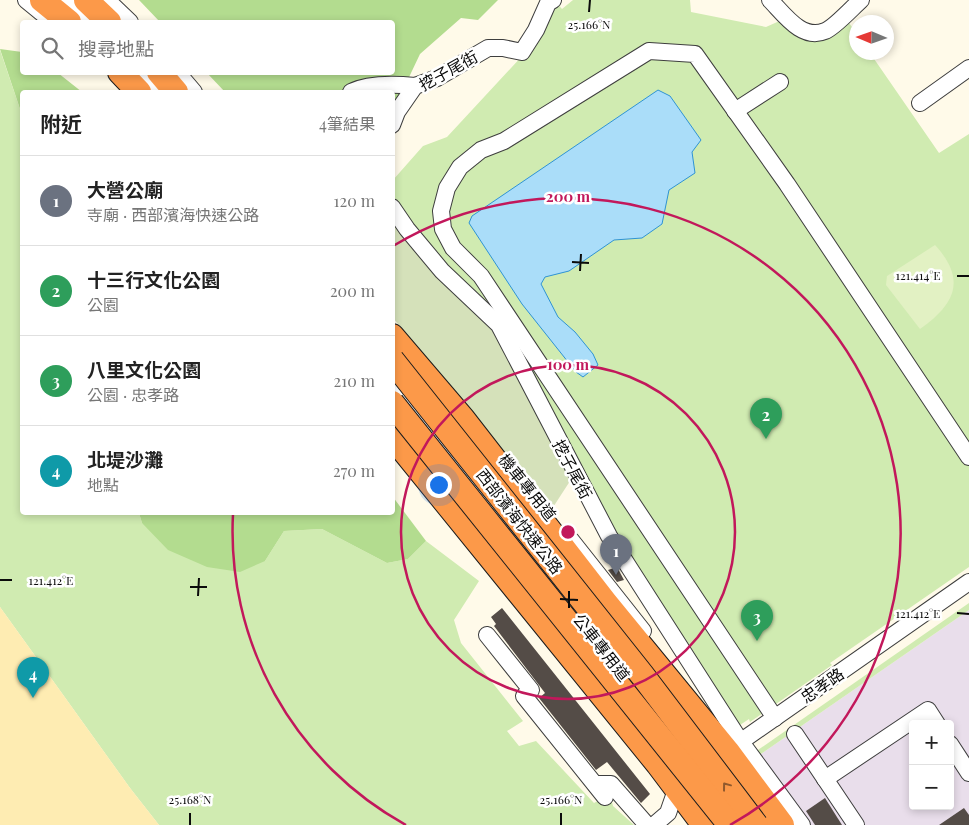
<!DOCTYPE html>
<html lang="zh-TW">
<meta charset="utf-8">
<style>
body{margin:0;font-family:"Playfair Display","Noto Sans TC",serif;background:#f2f2f2;color:#222}
.controls{position:absolute;right:15px;bottom:15px;display:grid;overflow:hidden;border-radius:5px;box-shadow:0 2px 8px #0003}
.controls button{width:45px;height:45px;display:grid;place-items:center;padding:0;border:0;border-bottom:1px solid #e0e0e0;background:#fff;color:#222;font:25px sans-serif}
.compass{position:absolute;left:849px;top:15px;width:45px;height:45px;border-radius:50%;background:#fff;box-shadow:0 2px 8px #0003;rotate:272deg}
.you{position:absolute;left:438px;top:484px;width:18px;height:18px;margin:-12px;border:4px solid #fff;border-radius:50%;background:#1a73e8;box-shadow:0 0 0 8px #1a73e833}
.badge{display:grid;place-items:center;width:32px;height:32px;border-radius:50%;background:#2563eb;color:#fff;font-size:16px;font-weight:700}
.pin{position:absolute;translate:-50% -41px;filter:drop-shadow(0 1px 2px #0008)}
.pin::after{content:'';position:absolute;top:26px;width:18px;height:15px;background:inherit;clip-path:polygon(0 0,100% 0,50% 100%)}
.list{margin:0;padding:0;list-style:none}
h2{display:flex;justify-content:space-between;align-items:center;height:65px;margin:0;padding:0 20px;font-size:21px}
h2 small{font-size:16px;font-weight:400;color:#767676}
.list li{display:grid;grid-template-columns:32px 1fr auto;gap:15px;align-items:center;box-sizing:border-box;height:90px;padding:0 20px;border-top:1px solid #e0e0e0}
.list b{display:block;font-size:19px;white-space:nowrap}
.list p{margin:0;font-size:16px;white-space:nowrap;color:#767676}
.list em{font-size:16px;font-style:normal;color:#767676}
.icon{flex:none;width:28px;height:28px;fill:none;stroke:currentColor;stroke-width:2;stroke-linecap:round;stroke-linejoin:round}
.map{position:relative;flex:none;width:969px;height:825px;overflow:hidden}
.search{position:absolute;background:#fff;box-shadow:0 2px 8px #0003;left:20px;top:20px;width:375px;height:55px;display:flex;align-items:center;gap:12px;box-sizing:border-box;padding:0 18px;border-radius:5px;color:#767676;font-size:19px}
.panel{position:absolute;background:#fff;box-shadow:0 2px 8px #0003;left:20px;top:90px;width:375px;height:425px;border-radius:5px}
.map>svg:first-child{display:block}
.industrial{fill:#e9deeb;fill-rule:evenodd}
.green{fill:#d0ebb1}
.forest{fill:#b3dc8f}
.sand{fill:#feecb2}
.cemetery{fill:#d5e1ba}
.pitch{fill:#e2f1c3}
.water{fill:#aaddf9;stroke:#2e93d4}
.building{fill:#544c47}
.lines{fill:none;stroke-linecap:round;stroke-linejoin:round}
.minor-casing{stroke:#3e3e3e;stroke-width:18}
.highway-casing{stroke:#1c1c1c;stroke-width:26}
.minor{stroke:#fff;stroke-width:16}
.highway{stroke:#fc9949;stroke-width:24}
.highway-bridge-casing{stroke:#1c1c1c;stroke-width:26;stroke-linecap:butt}
.highway-bridge{stroke:#fc9949;stroke-width:24}
.oneway{stroke:#90592d}
.ticks{fill:none;stroke:#0b0b0b;stroke-width:2}
.ring{fill:none;stroke:#c2185b;stroke-width:2.5}
.labels{text-anchor:middle;dominant-baseline:central;stroke-width:5;stroke-linejoin:round;paint-order:stroke}
.street-label{font-size:16px;fill:#0b0b0b;stroke:#fff}
.ticks-label{font-size:12px;text-anchor:middle;fill:#0b0b0b;stroke:#fff;stroke-width:5;stroke-linejoin:round;paint-order:stroke}
.centre{fill:#c2185b;stroke:#fff;stroke-width:2.5}
.ring-label{font-size:15px;text-anchor:middle;font-weight:bold;fill:#c2185b;stroke:#fff;stroke-width:5;stroke-linejoin:round;paint-order:stroke}
</style>
<div class="map">
<svg width="969" height="825" viewBox="0 0 969 825">
<rect width="100%" height="100%" fill="#fffae9"/>
<path class="industrial" d="M969,610V825H808L758,756ZM913,724H950V806H913Z"/>
<g class="green">
<path d="M573,0H690L691,12L766,27L784,19L797,32L845,17L856,33V52L870,53L939,153L969,134V567L830,663L832,665L750,722L749,719L737,727L452,274L404,215L393,198V180L423,146L447,137L524,54L555,1L562,9Z"/>
<path d="M0,50L22,115V512L139,513L142,523L265,561L284,531L322,529L387,563L408,559L426,541L479,581L454,620L461,643L523,721L507,731L519,746L536,741L594,803L610,794L613,806L634,825H159L130,788L0,607Z"/>
<path d="M969,603V610L758,756L755,752Z"/>
</g>
<g class="forest">
<path d="M139,0H498L478,20L461,18L420,54L393,111L392,92H225L207,73L392,72V22H160Z"/>
<path d="M0,49L22,52V72L58,73L82,92H22V115Z"/>
<path d="M393,497L426,541L408,559L387,563L322,529L284,531L265,561L240,572L207,567L168,550L142,523L139,513L392,512Z"/>
</g>
<path class="sand" d="M0,607L130,788L159,825H0Z"/>
<path class="cemetery" d="M392,214L494,326L572,478L548,515L467,407L393,318Z"/>
<path class="pitch" d="M935,245C967,280 955,304 920,329L886,285L887,276Z"/>
<path class="water" d="M658,90L670,96L701,140L692,152L695,173L669,190L662,224L642,238L614,240L569,271L545,277L541,284L558,317L575,332L593,354L598,365L583,377L576,372L522,304L469,223L472,216Z"/>
<g class="building">
<path d="M617,567L624,580L617,582L608,570Z"/>
<path d="M502,608L650,794L641,803L607,762L596,770L539,698L545,693L494,626L496,624L491,617Z"/>
<path d="M825,798L842,825H815L806,811Z"/>
<path d="M964,808L969,815V825H939Z"/>
</g>
<g class="lines">
<g class="minor-casing">
<g id="minor">
<path d="M26,0L48,18"/>
<path d="M67,0L92,22"/>
<path d="M107,0L130,22"/>
<path d="M770,0C784,14 802,41 825,31C834,28 853,7 861,0"/>
<path d="M141,72L160,92"/>
<path d="M177,72L194,92"/>
<path d="M351,92C369,83 395,84 415,86"/>
<path d="M920,103L969,68"/>
<path d="M735,111L780,82"/>
<path d="M392,125L397,112L415,86L437,78L488,48H503L522,52L536,30L548,3L553,0"/>
<path d="M392,207L407,229L442,271L499,325L609,536L741,742L802,825"/>
<path d="M392,382L559,593"/>
<path d="M571,540L643,631"/>
<path d="M487,635L531,690L524,696L605,797"/>
<path d="M775,718L481,276L453,248L443,229L441,211L447,188L460,167L481,150L504,141L649,51L695,54L787,184L969,457"/>
<path d="M795,734L856,825"/>
<path d="M950,744L969,773"/>
<path d="M733,747L969,582"/>
<path d="M825,779L928,710L937,724"/>
<path d="M595,784H611L647,825"/>
<path d="M654,825L668,813L676,790"/>
</g>
</g>
<g class="highway-casing">
<g id="highway">
<path d="M42,0L69,22"/>
<path d="M86,0L109,22"/>
<path d="M120,72L139,92"/>
<path d="M159,72L176,92"/>
<path d="M392,336L463,419L605,602L727,751L782,825"/>
<path d="M392,436L658,764L704,825"/>
</g>
</g>
<use href="#minor" class="minor"/>
<use href="#highway" class="highway"/>
<g class="highway-bridge-casing">
<g id="highway-bridge">
<path d="M392,360L643,676L756,825"/>
<path d="M392,403L730,825"/>
</g>
</g>
<use href="#highway-bridge" class="highway-bridge"/>
</g>
<defs><path id="oneway-chevron" d="M-2-3.5L2.5 0L-2 3.5" fill="none" stroke-width="1.6" stroke-linecap="round" stroke-linejoin="round" transform="scale(1.25)"/></defs>
<use class="oneway" href="#oneway-chevron" transform="translate(726 786) rotate(-127)"/>
<path class="ticks" d="M589,12L590,0M572,262L589,263M580,271L581,254M957,276H969M0,580H12M190,587H207M198,596L199,578M560,599L578,600M569,608V591M957,613L969,614M190,825V813M561,825V813"/>
<g class="ring">
<circle cx="568" cy="532" r="167"/>
<path d="M406 825A335 335 0 0 1 233 514M393 246A335 335 0 1 1 730 825"/>
</g>
<g class="labels">
<g class="street-label">
<text transform="translate(448 70) rotate(-29)">挖子尾街</text>
<text transform="translate(573 469) rotate(62)">挖子尾街</text>
<text transform="translate(528 487) rotate(51)">機車專用道</text>
<text transform="translate(520 521) rotate(52)">西部濱海快速公路</text>
<text transform="translate(602 647) rotate(52)">公車專用道</text>
<text transform="translate(822 685) rotate(-35)">忠孝路</text>
</g>
</g>
<g class="ticks-label">
<text x="589" y="29">25.166°N</text>
<text x="918" y="280">121.414°E</text>
<text x="51" y="585">121.412°E</text>
<text x="918" y="618">121.412°E</text>
<text x="190" y="804">25.168°N</text>
<text x="561" y="804">25.166°N</text>
</g>
<circle cx="568" cy="532" r="8" class="centre"/>
<g class="ring-label">
<text x="568" y="202">200 m</text>
<text x="568" y="370">100 m</text>
</g>
</svg>
<div class="controls">
<button>+</button>
<button>−</button>
</div>
<svg class="compass" viewBox="-18 -18 36 36"><path d="M0-13l5 13h-10z" fill="#e53935"/><path d="M0 13l5-13h-10z" fill="#767676"/></svg>
<div class="you"></div>
<div class="pin badge" style="left:616px;top:575px;background:#6b7280">1</div>
<div class="pin badge" style="left:766px;top:439px;background:#2e9e5b">2</div>
<div class="pin badge" style="left:757px;top:641px;background:#2e9e5b">3</div>
<div class="pin badge" style="left:33px;top:698px;background:#0f9aa8">4</div>
<div class="search"><svg class="icon" aria-label="search" viewBox="0 0 24 24"><circle cx="10" cy="10" r="6"/><path d="M15 15l6 6"/></svg>搜尋地點</div>
<section class="panel">
<h2>附近<small>4筆結果</small></h2>
<ul class="list">
<li><span class="badge" style="background:#6b7280">1</span><div><b>大營公廟</b><p>寺廟 · 西部濱海快速公路</p></div><em>120 m</em></li>
<li><span class="badge" style="background:#2e9e5b">2</span><div><b>十三行文化公園</b><p>公園</p></div><em>200 m</em></li>
<li><span class="badge" style="background:#2e9e5b">3</span><div><b>八里文化公園</b><p>公園 · 忠孝路</p></div><em>210 m</em></li>
<li><span class="badge" style="background:#0f9aa8">4</span><div><b>北堤沙灘</b><p>地點</p></div><em>270 m</em></li>
</ul>
</section>
</div>
